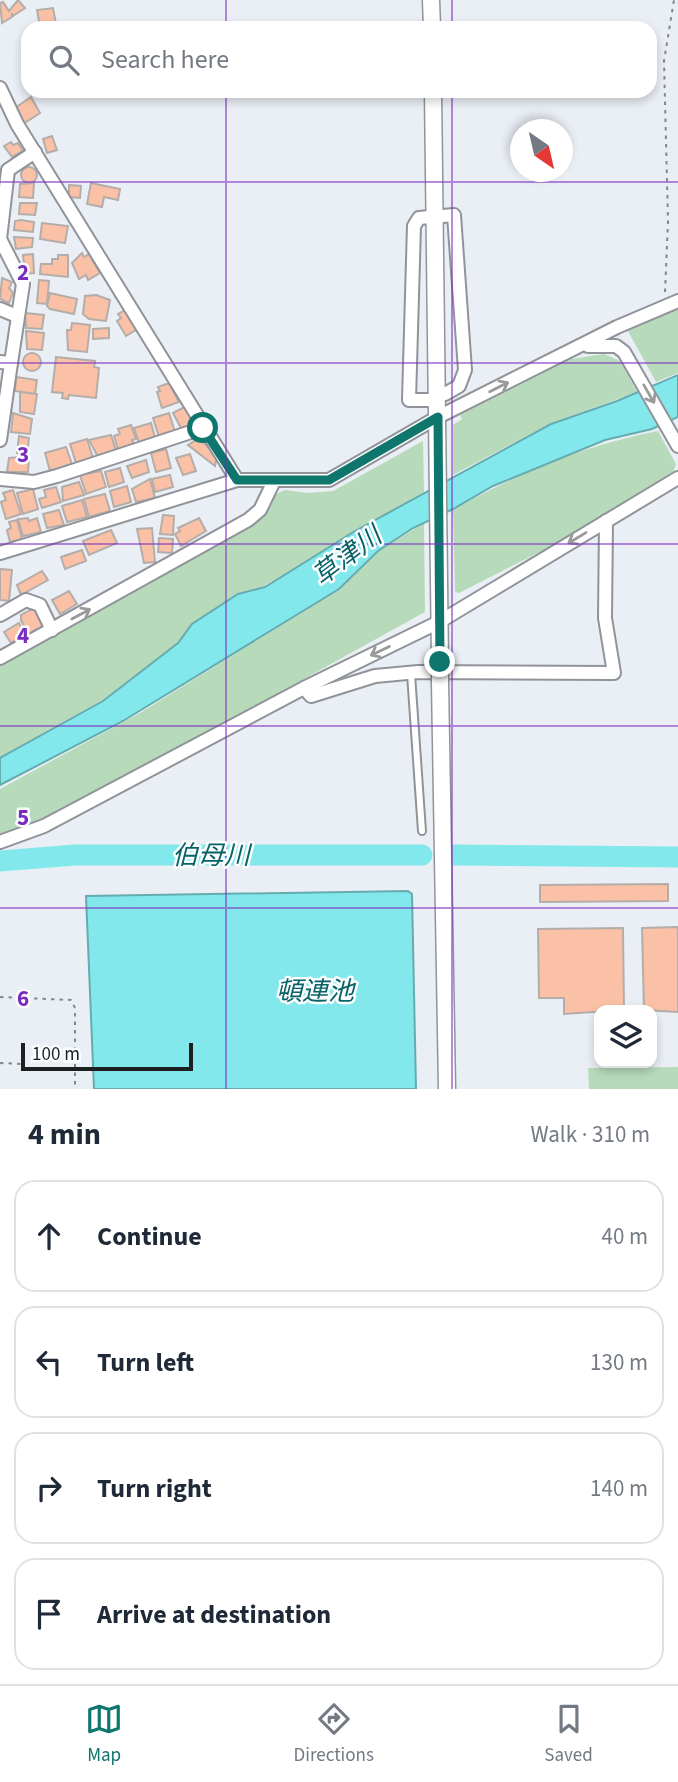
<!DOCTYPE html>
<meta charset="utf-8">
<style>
body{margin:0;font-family:"Source Sans 3","Noto Sans JP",sans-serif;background:#f6f6f7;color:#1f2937}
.controls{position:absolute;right:21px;bottom:21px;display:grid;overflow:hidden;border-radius:14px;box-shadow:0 4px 10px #0003}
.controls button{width:63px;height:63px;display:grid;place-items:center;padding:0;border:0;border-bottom:2px solid #e0e1e3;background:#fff;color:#1f2937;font:35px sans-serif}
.compass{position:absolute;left:510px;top:119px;width:63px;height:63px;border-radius:50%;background:#fff;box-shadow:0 4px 10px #0003;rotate:146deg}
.scale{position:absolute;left:21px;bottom:18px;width:172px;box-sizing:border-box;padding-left:7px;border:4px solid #1e1f21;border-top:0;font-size:19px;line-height:24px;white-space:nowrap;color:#1e1f21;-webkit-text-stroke:5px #fafcfe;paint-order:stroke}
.stop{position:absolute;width:21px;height:21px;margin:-16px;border:5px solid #0f766e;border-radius:50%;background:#fff}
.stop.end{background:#0f766e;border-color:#fff;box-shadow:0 2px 7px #0008}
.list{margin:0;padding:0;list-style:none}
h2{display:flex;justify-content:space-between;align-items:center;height:91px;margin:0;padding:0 28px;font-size:30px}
h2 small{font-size:23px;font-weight:400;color:#747a83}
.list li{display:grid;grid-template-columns:46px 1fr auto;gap:21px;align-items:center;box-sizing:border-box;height:112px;margin:0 14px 14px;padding:0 14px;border:2px solid #e0e1e3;border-radius:21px}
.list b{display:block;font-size:26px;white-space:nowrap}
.list em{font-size:23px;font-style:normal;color:#747a83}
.icon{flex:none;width:38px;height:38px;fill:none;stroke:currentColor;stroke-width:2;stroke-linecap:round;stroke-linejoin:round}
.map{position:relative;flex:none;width:678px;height:1089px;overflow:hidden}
.search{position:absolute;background:#fff;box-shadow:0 4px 10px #0003;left:21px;right:21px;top:21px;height:77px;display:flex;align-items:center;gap:18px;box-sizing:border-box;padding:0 24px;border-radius:21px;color:#747a83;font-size:26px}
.sheet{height:595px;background:#fff}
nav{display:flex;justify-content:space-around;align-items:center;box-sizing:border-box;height:98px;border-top:2px solid #e0e1e3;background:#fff;font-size:19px;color:#747a83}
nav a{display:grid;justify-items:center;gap:4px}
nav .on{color:#0f766e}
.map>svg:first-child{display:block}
.green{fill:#b7dbba}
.water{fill:#83e8ec;stroke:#65acaf;stroke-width:2}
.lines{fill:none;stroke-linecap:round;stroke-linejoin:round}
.river{stroke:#83e8ec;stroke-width:21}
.building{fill:#fac1a6;stroke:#b4ada9;stroke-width:2}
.service-casing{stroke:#90949a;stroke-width:10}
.minor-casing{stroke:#90949a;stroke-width:16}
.tertiary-casing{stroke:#90949a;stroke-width:19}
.path{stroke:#84878b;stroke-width:2;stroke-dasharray:3.5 5;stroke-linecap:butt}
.service{stroke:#fff;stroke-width:6}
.minor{stroke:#fff;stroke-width:12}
.tertiary{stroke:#fff;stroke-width:16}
.tertiary-bridge-casing{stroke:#90949a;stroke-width:19;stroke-linecap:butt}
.tertiary-bridge{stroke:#fff;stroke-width:16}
.oneway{stroke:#9a9a9b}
.route{stroke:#0f766e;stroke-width:9}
.grid{fill:none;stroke:#7b2cbf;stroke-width:2;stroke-opacity:0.55}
.labels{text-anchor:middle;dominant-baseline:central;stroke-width:5;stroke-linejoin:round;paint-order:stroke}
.water-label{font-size:26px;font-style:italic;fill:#086266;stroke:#fafcfe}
.grid-label{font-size:23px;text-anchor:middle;font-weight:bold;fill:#7b2cbf;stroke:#fafcfe;stroke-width:5;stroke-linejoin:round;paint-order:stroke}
</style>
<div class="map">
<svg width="678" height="1089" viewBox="0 0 678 1089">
<rect width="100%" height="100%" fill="#eaeff5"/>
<g class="green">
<path d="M678,307V373L656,382L628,331Z"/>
<path d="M604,354L620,361L637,392L551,423L453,475V425L462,419L460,415L571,359Z"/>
<path d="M658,431L676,464L672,476L563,540L459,593L455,592L453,510C518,473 585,445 658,431Z"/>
<path d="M423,441L424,492L264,586L238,593L192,624L178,643L103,700L0,757V665L252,525L265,513L274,495L285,490L308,493L333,491Z"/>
<path d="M424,523L425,612L43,823L0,840V789L140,713L340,589L379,551Z"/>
<path d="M678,1067V1089H589L588,1068Z"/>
</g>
<g class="water">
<path d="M678,375V417L652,429L605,440L493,486L453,509L413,528L378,551L339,589L123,721L0,785V758L103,701L178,643L192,624L238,594L265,587L355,531L551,424L617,401Z"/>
<path d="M408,891L412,894L416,1089H94L86,896Z"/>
</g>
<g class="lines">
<g class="river">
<path d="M453,855L678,857"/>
<path d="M0,861L75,855H422"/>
</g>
</g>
<g class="building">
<path d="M18,0L25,8L13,16L12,13V17L2,23L0,3L3,2L9,11Z"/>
<path d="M53,8L56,24L40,27L37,10Z"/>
<path d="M31,97L40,113L23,124L15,108Z"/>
<path d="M52,136L57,150L47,153L43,139Z"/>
<path d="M11,142L13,145L18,143L23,151L12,157L4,146Z"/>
<circle cx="29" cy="175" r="8"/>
<path d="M34,183L33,198L19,197L20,184Z"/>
<path d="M91,183L120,189L118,200L104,197L102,207L87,204Z"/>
<path d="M69,185L81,186L80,198L69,197Z"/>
<path d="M20,203H37L35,215L19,214Z"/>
<path d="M21,220L34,222L33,232L14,230L15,221Z"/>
<path d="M42,223L68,226L65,243L40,239Z"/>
<path d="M14,237L33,238L32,247L16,249Z"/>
<path d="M82,253L84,257L89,254L100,273L88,280L86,275L79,279L72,263Z"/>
<path d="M33,254L34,273L25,274L23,255Z"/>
<path d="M58,255H68V277L40,274L41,264H52V259H58Z"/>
<path d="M2,278L12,282L9,288L13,293L9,303L0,299Z"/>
<path d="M39,280L49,281L47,304L37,303Z"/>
<path d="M50,293L77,299L74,314L50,309L47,306Z"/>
<path d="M96,295L110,300L106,321L89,319L83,314L85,296Z"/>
<path d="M125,310L136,330L126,336L117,321L121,318L118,314Z"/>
<path d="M25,313L44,315L42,329L26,328Z"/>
<path d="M72,323L90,325L87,352L68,350L67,330H71Z"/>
<path d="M109,328V338L93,339V329Z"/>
<path d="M26,331L44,333L42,350L27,349Z"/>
<circle cx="32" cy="362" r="9"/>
<path d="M56,357L95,361L94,367L99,368L96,398L69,395L68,399L62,398L63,393L52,392Z"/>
<path d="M16,377L37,380L35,394L15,391Z"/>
<path d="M169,383L179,402L162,408L157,392L160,391L158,387Z"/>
<path d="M20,392L37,394L34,414L20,412Z"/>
<path d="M186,406L195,422L182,430L173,413Z"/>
<path d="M13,413L32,419L30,434L11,432Z"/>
<path d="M169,413L175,432L159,437L153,418Z"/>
<path d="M151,423L155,438L139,443L134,428Z"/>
<path d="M131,425L136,439L132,440L134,445L118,450L114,436L120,434L118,429Z"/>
<path d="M111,435L116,451L98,457L89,440Z"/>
<path d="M19,436L29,438L27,455L17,453Z"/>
<path d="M199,438L217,456L215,466L188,445Z"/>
<path d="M87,439L93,458L76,463L70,444Z"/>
<path d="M66,447L72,464L50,471L45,453Z"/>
<path d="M166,449L171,468L156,472L151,453Z"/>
<path d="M190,454L196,471L183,475L176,458Z"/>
<path d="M22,457L29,458L28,472H7L9,458Z"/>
<path d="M146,460L149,472L132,478L127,466Z"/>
<path d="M120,468L124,482L109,487L105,472Z"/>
<path d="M101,471L106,487L86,494L80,475Z"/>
<path d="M170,475L173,487L155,492L152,479Z"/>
<path d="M150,479L155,498L136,502L132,489Z"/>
<path d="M79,482L84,495L63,501L62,487Z"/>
<path d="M127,486L131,502L114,507L110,491Z"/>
<path d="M56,487L61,502L42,508L39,499L46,497L44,490Z"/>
<path d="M33,489L38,509L23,514L17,493Z"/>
<path d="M13,490L21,514L6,519L1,502L6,500L3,493Z"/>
<path d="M105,494L110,511L89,517L84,499Z"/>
<path d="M82,500L87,517L67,522L62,506Z"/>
<path d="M59,510L64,525L47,528L43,514Z"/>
<path d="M163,515L174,516L173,535L160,534Z"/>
<path d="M28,518L29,521L37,518L41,532L23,536L18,519Z"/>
<path d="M199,518L206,531L181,546L175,534L180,531L178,528Z"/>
<path d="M17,520L22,539L10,542L7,530L11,528L9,522Z"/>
<path d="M152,528L155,562L144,563L137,529Z"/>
<path d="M111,530L117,543L89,555L83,541Z"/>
<path d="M159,538L173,539L172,553L158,552Z"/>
<path d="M82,550L86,561L65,569L61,557Z"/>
<path d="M0,569L12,570L9,601L0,600Z"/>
<path d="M42,571L48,580L21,595L17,585Z"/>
<path d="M69,591L77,604L60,614L52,600Z"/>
<path d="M30,610H36L44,626L28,634L21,620V615Z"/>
<path d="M19,623L25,635L11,643L4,632Z"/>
<path d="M668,884V901L540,902V885Z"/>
<path d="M678,927V1012L644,1010L642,928Z"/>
<path d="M623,928L624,1010L564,1014V998H539L538,929Z"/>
</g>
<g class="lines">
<g class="service-casing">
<path id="service" d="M411,674L422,831"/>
</g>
<g class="minor-casing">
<g id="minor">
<path d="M0,88L17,124L237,480"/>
<path d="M0,309L17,316"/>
<path d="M588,346H616L624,352L678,446"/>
<path d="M0,362L11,363L0,440"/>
<path d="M11,363L23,284L0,239L8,170L35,152"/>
<path d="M430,400H409L414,226L419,218L454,215L465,370L459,386L445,394"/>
<path d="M0,479L34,482L57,476L203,428"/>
<path d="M0,553L237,480H329L438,417L617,327L678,301"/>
<path d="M0,615L26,600L40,605L52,630"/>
<path d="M0,658L248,520L260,510L274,481"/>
<path d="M304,688L311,696L375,676L418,672L614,673L605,618L606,521"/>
<path d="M0,842L44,826L304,688L439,622L678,478"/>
</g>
</g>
<g class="tertiary-casing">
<g id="tertiary">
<path d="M431,0L432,28"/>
<path d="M433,91L440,662"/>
<path d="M440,682L447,1089"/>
</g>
</g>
<g class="path">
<path d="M665,292L668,221L664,61L674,0"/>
<path d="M0,997L71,1000L75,1008V1089"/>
<path d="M0,1063L23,1064"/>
</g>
<use href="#service" class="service"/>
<use href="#minor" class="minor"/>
<use href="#tertiary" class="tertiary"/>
<g class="tertiary-bridge-casing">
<path id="tertiary-bridge" d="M440,662V682"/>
</g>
<use href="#tertiary-bridge" class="tertiary-bridge"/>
</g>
<defs><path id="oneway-shaft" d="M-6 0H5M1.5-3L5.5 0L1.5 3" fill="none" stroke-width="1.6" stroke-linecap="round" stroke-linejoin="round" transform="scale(1.75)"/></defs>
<g class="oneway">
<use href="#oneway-shaft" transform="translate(499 387) rotate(-27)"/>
<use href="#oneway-shaft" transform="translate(649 394) rotate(60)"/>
<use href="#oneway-shaft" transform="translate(577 538) rotate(149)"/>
<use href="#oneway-shaft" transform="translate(81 614) rotate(-28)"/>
<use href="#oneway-shaft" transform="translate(380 651) rotate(154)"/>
</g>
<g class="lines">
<path class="route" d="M203,428L237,480H329L438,417L440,662"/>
</g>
<path class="grid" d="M226,0V28M452,0V28M226,91V1089M452,91V1089M0,182H678M0,363H678M0,544H678M0,726H678M0,908H678"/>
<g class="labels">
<g class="water-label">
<text transform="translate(347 556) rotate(-37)">草津川</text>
<text x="211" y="855">伯母川</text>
<text x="315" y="991">頓連池</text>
</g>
</g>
<g class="grid-label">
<text x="23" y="280">2</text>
<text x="23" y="462">3</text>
<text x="23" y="643">4</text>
<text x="23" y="825">5</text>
<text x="23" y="1006">6</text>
</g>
</svg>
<div class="controls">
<button><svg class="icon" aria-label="layers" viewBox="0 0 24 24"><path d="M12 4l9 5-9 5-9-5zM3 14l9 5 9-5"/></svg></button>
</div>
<svg class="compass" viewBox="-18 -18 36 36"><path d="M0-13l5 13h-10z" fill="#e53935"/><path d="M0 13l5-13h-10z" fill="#747a83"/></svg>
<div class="scale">100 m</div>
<div class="stop" style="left:203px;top:428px"></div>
<div class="stop end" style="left:440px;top:662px"></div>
<div class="search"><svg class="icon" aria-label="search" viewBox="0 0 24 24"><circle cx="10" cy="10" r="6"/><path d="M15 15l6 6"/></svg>Search here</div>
</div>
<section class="sheet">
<h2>4 min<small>Walk · 310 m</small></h2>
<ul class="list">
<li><svg class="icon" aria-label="ahead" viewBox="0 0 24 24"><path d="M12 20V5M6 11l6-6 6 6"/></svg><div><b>Continue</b></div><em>40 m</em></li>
<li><svg class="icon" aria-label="left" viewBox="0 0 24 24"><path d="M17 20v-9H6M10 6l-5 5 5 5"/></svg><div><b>Turn left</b></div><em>130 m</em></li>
<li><svg class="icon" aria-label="right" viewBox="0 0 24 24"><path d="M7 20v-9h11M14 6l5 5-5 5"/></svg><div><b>Turn right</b></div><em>140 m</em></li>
<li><svg class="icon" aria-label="arrive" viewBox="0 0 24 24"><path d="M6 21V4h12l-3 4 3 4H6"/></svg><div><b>Arrive at destination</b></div></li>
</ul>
</section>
<nav>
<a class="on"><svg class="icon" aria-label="map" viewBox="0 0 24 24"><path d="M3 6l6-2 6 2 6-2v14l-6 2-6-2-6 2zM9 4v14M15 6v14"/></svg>Map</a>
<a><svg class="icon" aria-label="directions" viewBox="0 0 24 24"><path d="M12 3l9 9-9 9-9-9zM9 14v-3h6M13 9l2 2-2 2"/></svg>Directions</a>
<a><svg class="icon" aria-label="saved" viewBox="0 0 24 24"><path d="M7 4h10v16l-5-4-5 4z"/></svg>Saved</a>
</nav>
